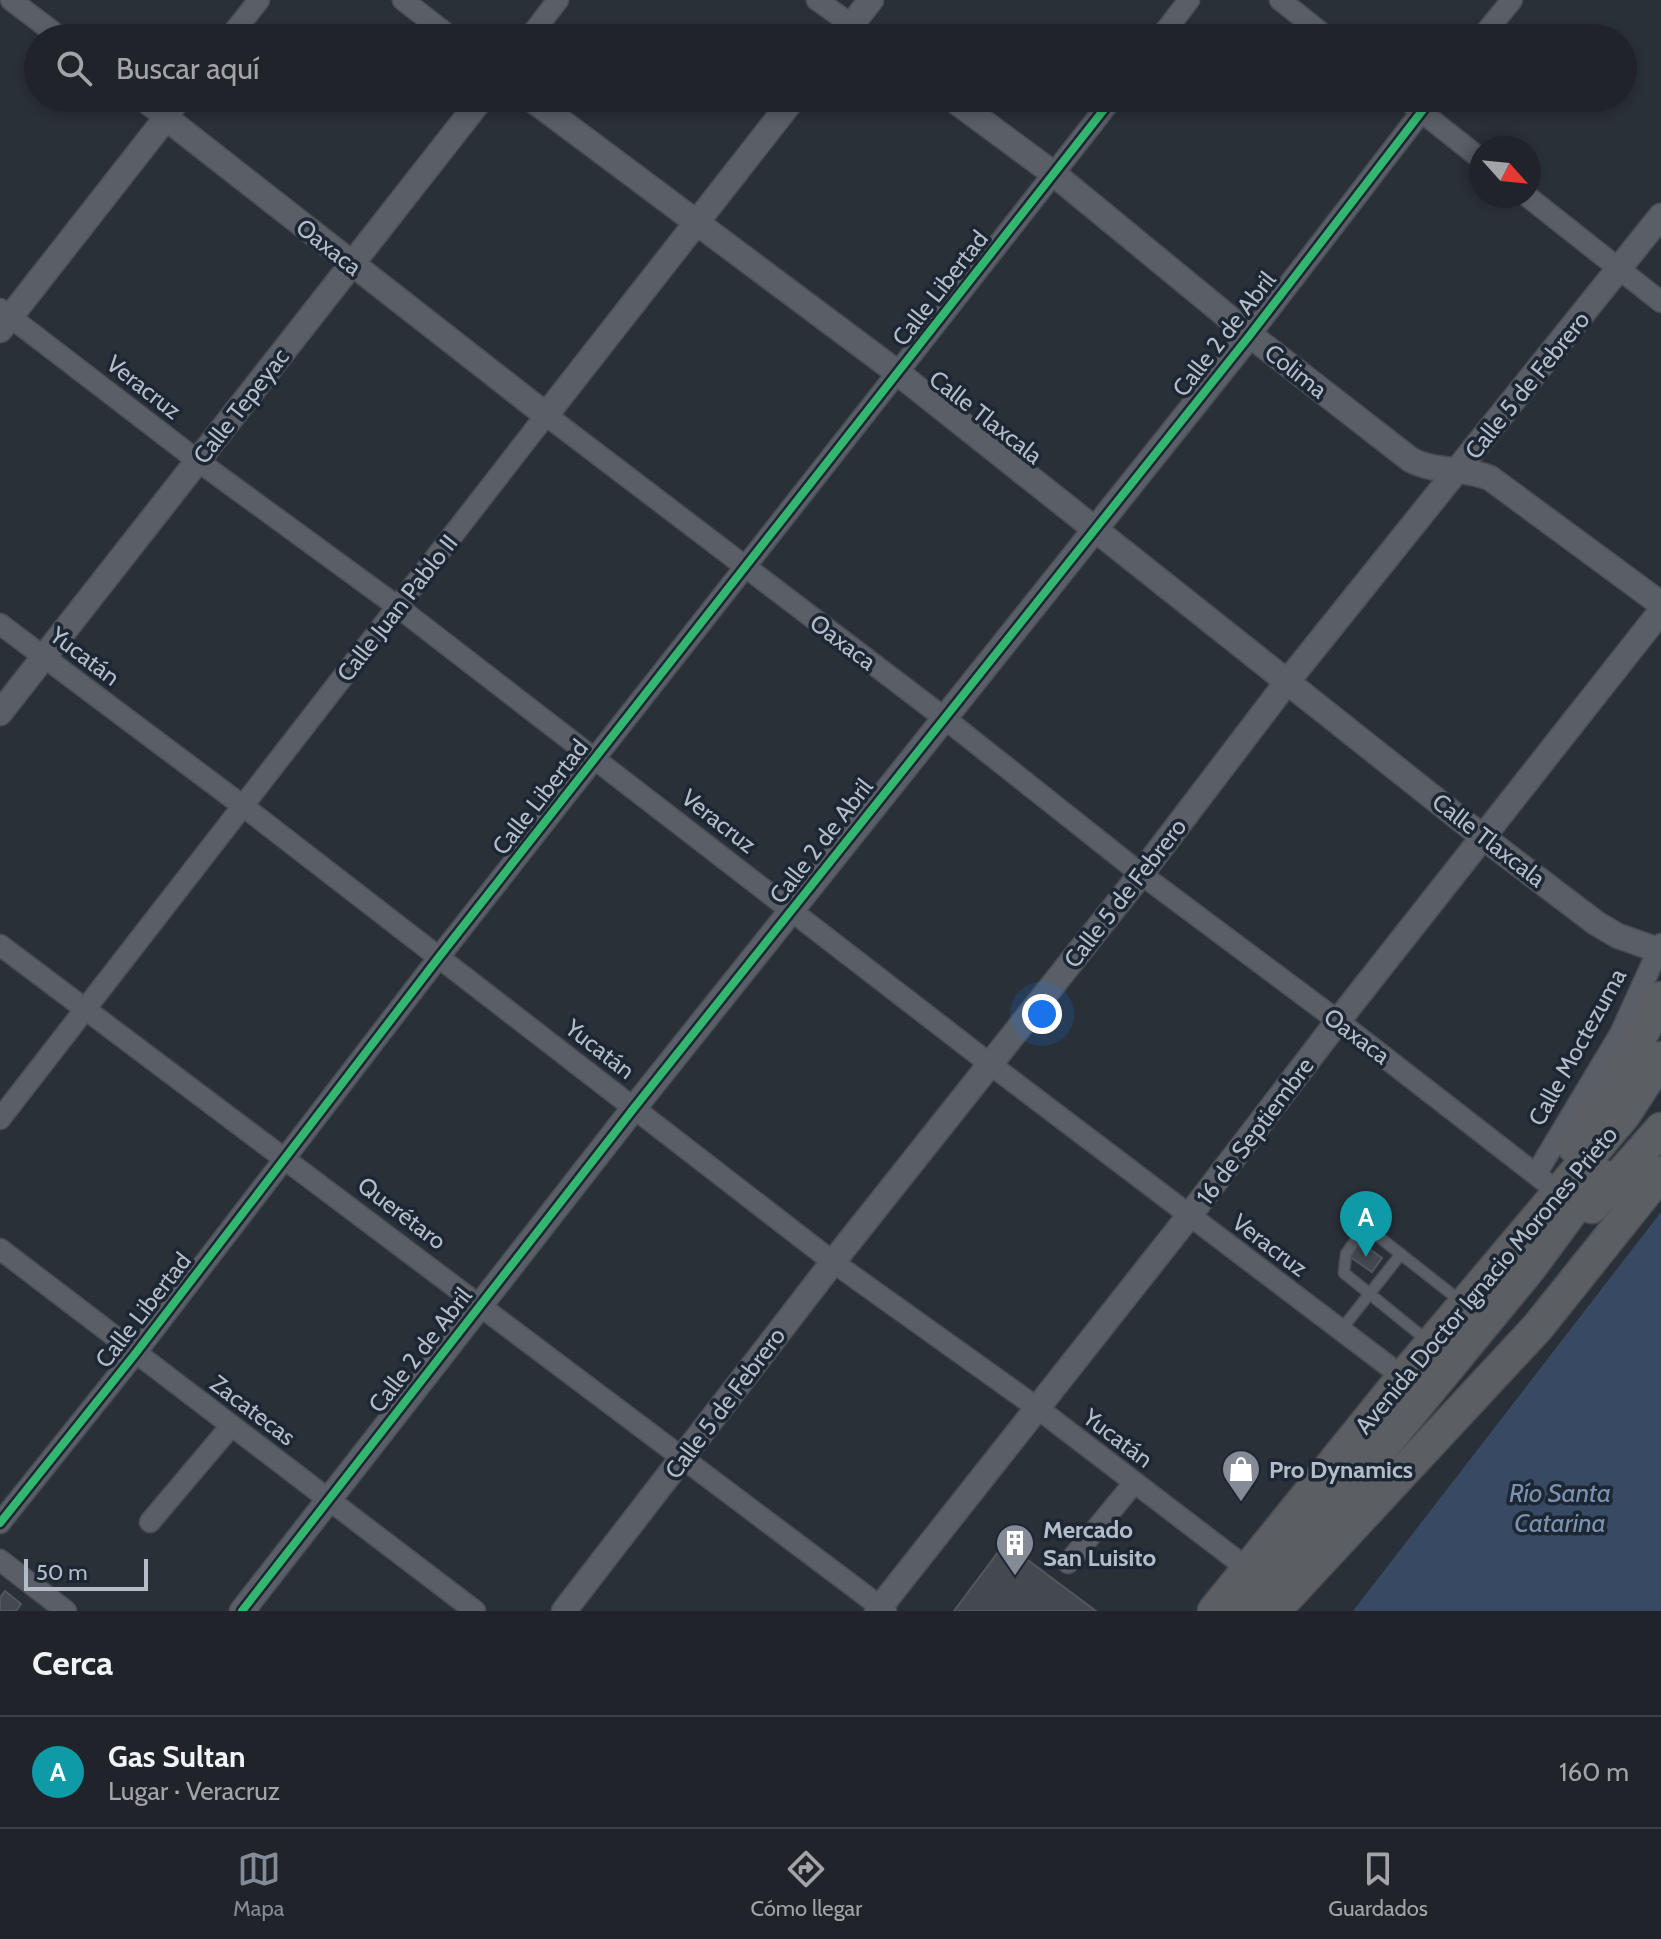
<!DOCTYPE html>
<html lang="es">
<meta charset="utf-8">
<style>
body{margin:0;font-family:Cabin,sans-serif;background:#282c32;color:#f1f3f6}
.compass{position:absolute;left:1469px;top:136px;width:72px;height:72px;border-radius:50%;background:#20242a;box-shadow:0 4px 12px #0003;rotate:117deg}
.scale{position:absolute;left:24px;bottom:20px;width:124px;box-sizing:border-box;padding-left:8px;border:4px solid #b4bcc9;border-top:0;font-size:22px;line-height:28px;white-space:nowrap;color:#b4bcc9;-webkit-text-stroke:6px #1d2633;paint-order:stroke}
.you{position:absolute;left:1042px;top:1014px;width:28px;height:28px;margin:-20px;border:6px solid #fff;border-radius:50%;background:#1a73e8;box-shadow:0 0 0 12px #1a73e833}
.badge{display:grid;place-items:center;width:52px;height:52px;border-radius:50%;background:#848b96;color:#fff;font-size:26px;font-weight:700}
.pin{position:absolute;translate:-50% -66px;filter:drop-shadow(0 2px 4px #0008)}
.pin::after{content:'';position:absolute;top:42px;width:28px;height:24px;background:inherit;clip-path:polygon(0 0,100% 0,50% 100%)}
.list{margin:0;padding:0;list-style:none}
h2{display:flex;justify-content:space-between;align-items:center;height:104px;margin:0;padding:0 32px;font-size:34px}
h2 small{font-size:26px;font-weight:400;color:#a2a4a8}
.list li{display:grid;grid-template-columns:52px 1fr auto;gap:24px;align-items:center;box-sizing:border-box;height:112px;padding:0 32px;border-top:2px solid #3d4147}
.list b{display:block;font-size:30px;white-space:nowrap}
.list p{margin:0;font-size:26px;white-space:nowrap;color:#a2a4a8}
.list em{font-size:26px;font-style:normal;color:#a2a4a8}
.icon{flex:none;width:44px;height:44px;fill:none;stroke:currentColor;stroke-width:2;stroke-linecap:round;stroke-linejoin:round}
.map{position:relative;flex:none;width:1661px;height:1611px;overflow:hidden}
.search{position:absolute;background:#20242a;box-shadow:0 4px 12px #0003;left:24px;right:24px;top:24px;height:88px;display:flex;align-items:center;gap:20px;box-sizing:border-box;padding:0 28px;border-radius:44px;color:#a2a4a8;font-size:30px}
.sheet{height:216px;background:#20242a}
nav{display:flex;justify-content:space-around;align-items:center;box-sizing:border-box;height:112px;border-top:2px solid #3d4147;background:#20242a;font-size:22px;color:#a2a4a8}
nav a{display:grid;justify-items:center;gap:4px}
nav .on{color:#848b96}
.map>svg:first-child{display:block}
.water{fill:#384963}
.building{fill:#444950;stroke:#52575f;stroke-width:2}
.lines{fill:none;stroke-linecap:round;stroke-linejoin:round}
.service-casing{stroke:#484c53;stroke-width:13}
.minor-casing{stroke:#484c53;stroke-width:23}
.tertiary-casing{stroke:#484c53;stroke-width:27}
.trunk-casing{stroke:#474c53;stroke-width:35}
.service{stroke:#5a5e66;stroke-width:10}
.minor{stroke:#5a5e66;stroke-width:20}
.tertiary{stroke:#5a5e66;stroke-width:24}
.trunk{stroke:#5b5f64;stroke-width:32}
.cycleway-casing{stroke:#1d2633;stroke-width:13}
.cycleway{stroke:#33b770;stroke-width:8}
.labels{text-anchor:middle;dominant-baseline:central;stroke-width:7;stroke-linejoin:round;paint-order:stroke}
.street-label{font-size:24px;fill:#b4bcc9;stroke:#1d2633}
.poi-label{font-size:24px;font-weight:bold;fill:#b4bcc9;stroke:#1d2633;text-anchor:start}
.water-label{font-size:26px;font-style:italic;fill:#7c92b1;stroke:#1d2633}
</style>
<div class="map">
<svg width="1661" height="1611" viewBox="0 0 1661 1611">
<rect width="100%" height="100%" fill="#2a3038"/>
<path class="water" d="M1661,1212V1611H1353Z"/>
<g class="building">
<path d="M1360,1242L1382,1258L1372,1272L1350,1257Z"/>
<path d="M1005,1543L1096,1611H954Z"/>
<path d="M5,1591L21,1604L16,1611H0V1598Z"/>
</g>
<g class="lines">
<g class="service-casing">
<g id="service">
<path d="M1341,1330L1401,1254"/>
<path d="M1429,1342L1344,1273L1346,1254L1359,1235L1369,1233L1379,1237L1463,1303"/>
</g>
</g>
<g class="minor-casing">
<g id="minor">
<path d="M11,0L61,38"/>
<path d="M403,0L452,38"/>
<path d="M817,0L852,25"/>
<path d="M1280,0L1328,38"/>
<path d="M229,38L259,0"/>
<path d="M529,38L558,0"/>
<path d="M1160,38L1189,0"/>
<path d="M1481,38L1512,0"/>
<path d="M139,98L166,118L182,98"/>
<path d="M1404,98L1481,159"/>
<path d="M1527,196L1661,302"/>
<path d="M0,309L198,461L398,607L990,1064L1403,1377"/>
<path d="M1250,335L1432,98"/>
<path d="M0,624L243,806L833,1262L1036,1407L1248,1569"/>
<path d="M0,945L886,1611"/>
<path d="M0,1119L546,415L943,717L1141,874L1338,1021L1548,1184"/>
<path d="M1536,1174L1620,1034L1661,944"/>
<path d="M0,1249L475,1611"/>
<path d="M150,1522L231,1426"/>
<path d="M0,1523L135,1354L439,957L1113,98"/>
<path d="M0,1560L66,1611"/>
<path d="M1068,1563L1134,1483"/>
</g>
</g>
<g class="tertiary-casing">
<g id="tertiary">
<path d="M841,38L871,0"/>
<path d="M530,98L898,373L1484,838L1596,923L1618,936L1661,951"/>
<path d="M951,98L1054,174L1250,335L1411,460C1436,473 1464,467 1490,478L1661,604"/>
<path d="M0,330L166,118L546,415L794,98"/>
<path d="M0,713L482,98"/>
<path d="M242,1611L634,1108L1250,335"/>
<path d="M564,1611L833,1262L1141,874L1287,682L1661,216"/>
<path d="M877,1611L1189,1216L1338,1021L1661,611"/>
</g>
</g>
<g class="trunk-casing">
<g id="trunk">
<path d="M1574,1147L1614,1086L1661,998"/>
<path d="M1592,1207L1661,1129"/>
<path d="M1214,1611L1403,1377L1624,1115L1661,1058"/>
<path d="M1248,1611L1529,1269L1599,1174"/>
<path d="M1274,1611L1537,1328L1661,1173"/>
</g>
</g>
<use href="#service" class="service"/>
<use href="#minor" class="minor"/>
<use href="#tertiary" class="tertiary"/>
<use href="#trunk" class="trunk"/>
<g class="cycleway-casing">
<g id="cycleway">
<path d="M0,1523L135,1354L439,957L1113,98"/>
<path d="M242,1611L634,1108L1250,335L1432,98"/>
</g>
</g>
<use href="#cycleway" class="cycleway"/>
</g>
<defs>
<g id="shop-pin" transform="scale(2)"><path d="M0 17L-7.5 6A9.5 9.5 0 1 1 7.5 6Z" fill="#848b96" stroke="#1d2633"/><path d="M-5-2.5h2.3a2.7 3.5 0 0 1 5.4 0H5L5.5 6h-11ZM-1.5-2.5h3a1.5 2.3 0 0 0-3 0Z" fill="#fff"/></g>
<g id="building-pin" transform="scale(2)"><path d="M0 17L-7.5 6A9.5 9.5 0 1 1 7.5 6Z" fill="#848b96" stroke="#1d2633"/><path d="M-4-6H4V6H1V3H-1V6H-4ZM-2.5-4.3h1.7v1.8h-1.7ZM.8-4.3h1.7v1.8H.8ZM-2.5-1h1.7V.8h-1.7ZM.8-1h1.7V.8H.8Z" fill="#fff"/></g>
</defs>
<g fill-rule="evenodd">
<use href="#shop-pin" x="1241" y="1469"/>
<use href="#building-pin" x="1015" y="1543"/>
</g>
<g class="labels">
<g class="street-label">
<text transform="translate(329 247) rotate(38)">Oaxaca</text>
<text transform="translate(940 288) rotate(-52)">Calle Libertad</text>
<text transform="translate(1224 334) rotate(-52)">Calle 2 de Abril</text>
<text transform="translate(1296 371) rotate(38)">Colima</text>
<text transform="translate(1527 385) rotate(-51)">Calle 5 de Febrero</text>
<text transform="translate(144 387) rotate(38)">Veracruz</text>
<text transform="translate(241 406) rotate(-52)">Calle Tepeyac</text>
<text transform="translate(986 417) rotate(38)">Calle Tlaxcala</text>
<text transform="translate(397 608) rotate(-52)">Calle Juan Pablo II</text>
<text transform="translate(843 642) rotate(37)">Oaxaca</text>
<text transform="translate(85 656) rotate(37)">Yucatán</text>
<text transform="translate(540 797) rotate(-52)">Calle Libertad</text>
<text transform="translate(719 821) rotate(38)">Veracruz</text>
<text transform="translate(1489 840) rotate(38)">Calle Tlaxcala</text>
<text transform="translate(821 841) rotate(-52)">Calle 2 de Abril</text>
<text transform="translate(1125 893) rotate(-52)">Calle 5 de Febrero</text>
<text transform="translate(1357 1036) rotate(37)">Oaxaca</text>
<text transform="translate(1577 1047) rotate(-61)">Calle Moctezuma</text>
<text transform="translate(600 1049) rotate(38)">Yucatán</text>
<text transform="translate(1255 1131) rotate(-53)">16 de Septiembre</text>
<text transform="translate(402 1213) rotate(37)">Querétaro</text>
<text transform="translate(1270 1245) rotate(37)">Veracruz</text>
<text transform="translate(1486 1280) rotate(-50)">Avenida Doctor Ignacio Morones Prieto</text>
<text transform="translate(143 1310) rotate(-52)">Calle Libertad</text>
<text transform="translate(420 1350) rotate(-52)">Calle 2 de Abril</text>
<text transform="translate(725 1403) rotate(-53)">Calle 5 de Febrero</text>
<text transform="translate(253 1410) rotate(37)">Zacatecas</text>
<text transform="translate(1118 1438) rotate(37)">Yucatán</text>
</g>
<g class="poi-label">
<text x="1269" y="1469">Pro Dynamics</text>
<text x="1043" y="1529">Mercado<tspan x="1043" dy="28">San Luisito</tspan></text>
</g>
<g class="water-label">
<text x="1560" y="1493">Río Santa<tspan x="1560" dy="30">Catarina</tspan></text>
</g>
</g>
</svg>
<svg class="compass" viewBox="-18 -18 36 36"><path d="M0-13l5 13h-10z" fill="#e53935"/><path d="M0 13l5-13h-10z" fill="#a2a4a8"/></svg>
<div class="scale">50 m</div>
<div class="you"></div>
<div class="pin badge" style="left:1366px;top:1257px;background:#0f9aa8">A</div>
<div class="search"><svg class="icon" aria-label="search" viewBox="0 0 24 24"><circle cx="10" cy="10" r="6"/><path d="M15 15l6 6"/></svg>Buscar aquí</div>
</div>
<section class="sheet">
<h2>Cerca<small></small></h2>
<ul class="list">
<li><span class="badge" style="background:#0f9aa8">A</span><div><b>Gas Sultan</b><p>Lugar · Veracruz</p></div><em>160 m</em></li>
</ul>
</section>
<nav>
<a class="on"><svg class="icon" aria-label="map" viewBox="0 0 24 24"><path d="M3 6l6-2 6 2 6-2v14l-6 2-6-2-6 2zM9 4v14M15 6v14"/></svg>Mapa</a>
<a><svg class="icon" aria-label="directions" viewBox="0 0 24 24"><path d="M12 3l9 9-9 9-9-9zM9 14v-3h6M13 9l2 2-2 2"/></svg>Cómo llegar</a>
<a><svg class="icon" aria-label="saved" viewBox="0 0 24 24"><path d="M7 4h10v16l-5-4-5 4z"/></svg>Guardados</a>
</nav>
